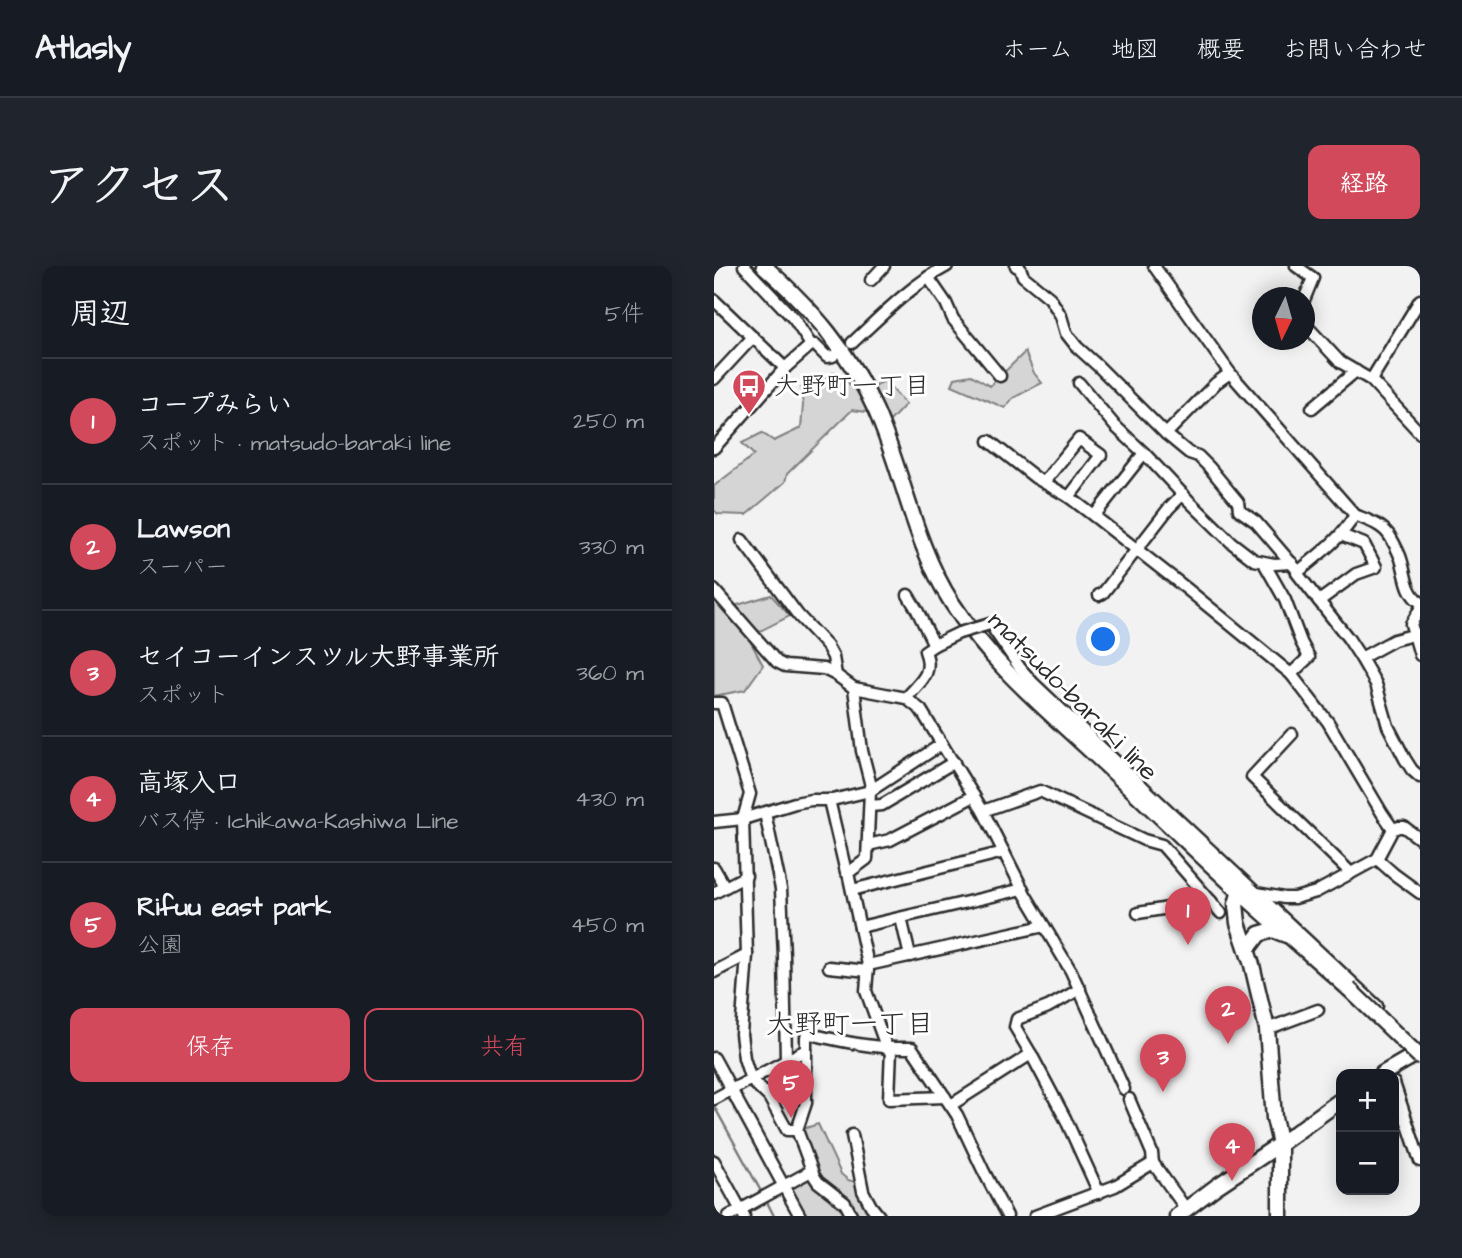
<!DOCTYPE html>
<html lang="ja">
<meta charset="utf-8">
<style>
body{margin:0;font-family:"Architects Daughter","Klee One",sans-serif;background:#20242c;color:#f1f3f6}
.controls{position:absolute;right:21px;bottom:21px;display:grid;overflow:hidden;border-radius:14px;box-shadow:0 4px 18px #0003}
.controls button{width:63px;height:63px;display:grid;place-items:center;padding:0;border:0;border-bottom:2px solid #363941;background:#171b24;color:#f1f3f6;font:35px sans-serif}
.compass{position:absolute;left:538px;top:21px;width:63px;height:63px;border-radius:50%;background:#171b24;box-shadow:0 4px 18px #0003;rotate:185deg}
.you{position:absolute;left:390px;top:374px;width:24px;height:24px;margin:-18px;border:5px solid #fff;border-radius:50%;background:#1a73e8;box-shadow:0 0 0 10px #1a73e833}
.badge{display:grid;place-items:center;width:46px;height:46px;border-radius:50%;background:#d1495b;color:#fff;font-size:23px;font-weight:700}
.pin{position:absolute;translate:-50% -58px;filter:drop-shadow(0 2px 4px #0008)}
.pin::after{content:'';position:absolute;top:37px;width:24px;height:21px;background:inherit;clip-path:polygon(0 0,100% 0,50% 100%)}
.list{margin:0;padding:0;list-style:none}
h2{display:flex;justify-content:space-between;align-items:center;height:91px;margin:0;padding:0 28px;font-size:30px}
h2 small{font-size:23px;font-weight:400;color:#9ea1a6}
.list li{display:grid;grid-template-columns:46px 1fr auto;gap:21px;align-items:center;box-sizing:border-box;height:126px;padding:0 28px;border-top:2px solid #363941}
.list b{display:block;font-size:26px;white-space:nowrap}
.list p{margin:0;font-size:23px;white-space:nowrap;color:#9ea1a6}
.list em{font-size:23px;font-style:normal;color:#9ea1a6}
.actions{display:flex;gap:14px;padding:21px 28px}
.actions a{flex:1;padding:16px 0;border:2px solid #d1495b;border-radius:14px;text-align:center;font-size:24px;color:#d1495b}
.actions .main{background:#d1495b;color:#fff}
.map{position:relative;flex:none;width:706px;height:950px;overflow:hidden;border-radius:14px}
header{display:flex;align-items:center;gap:42px;box-sizing:border-box;height:98px;padding:0 35px;background:#171b24;border-bottom:2px solid #363941}
header strong{font-size:33px}
nav{display:flex;gap:38px;margin-inline-start:auto;font-size:24px}
.intro{display:flex;align-items:center;justify-content:space-between;box-sizing:border-box;height:168px;padding:0 42px}
h1{margin:0;font-size:49px}
.button{padding:18px 32px;border-radius:14px;background:#d1495b;color:#fff;font-size:24px;font-weight:700}
main{display:flex;gap:42px;padding:0 42px}
aside{flex:1;background:#171b24;border-radius:14px;box-shadow:0 4px 18px #0003}
.map>svg:first-child{display:block}
.green{fill:#d5d5d5;stroke:#808080;stroke-width:2}
.lines{fill:none;stroke-linecap:round;stroke-linejoin:round}
.stream{stroke:#787878;stroke-width:2.5}
.street-casing{stroke:#2b2b2b;stroke-width:15}
.secondary-casing{stroke:#2b2b2b;stroke-width:19}
.primary-casing{stroke:#2b2b2b;stroke-width:19}
.street{stroke:#fff;stroke-width:10}
.secondary{stroke:#fff;stroke-width:14}
.primary{stroke:#fff;stroke-width:14}
.street-bridge-casing{stroke:#2b2b2b;stroke-width:15;stroke-linecap:butt}
.secondary-bridge-casing{stroke:#2b2b2b;stroke-width:19;stroke-linecap:butt}
.street-bridge{stroke:#fff;stroke-width:10}
.secondary-bridge{stroke:#fff;stroke-width:14}
.labels{text-anchor:middle;dominant-baseline:central;stroke-width:6;stroke-linejoin:round;paint-order:stroke}
.poi-label{font-size:26px;fill:#2b2b2b;stroke:#fff;text-anchor:start}
.street-label{font-size:26px;fill:#2b2b2b;stroke:#fff}
.neighbourhood-label{font-size:28px;fill:#2b2b2b;stroke:#fff}
</style>
<header>
<strong>Atlasly</strong>
<nav><a>ホーム</a><a>地図</a><a>概要</a><a>お問い合わせ</a></nav>
</header>
<div class="intro"><h1>アクセス</h1><a class="button">経路</a></div>
<main>
<aside>
<h2>周辺<small>5件</small></h2>
<ul class="list">
<li><span class="badge">1</span><div><b>コープみらい</b><p>スポット · matsudo-baraki line</p></div><em>250 m</em></li>
<li><span class="badge">2</span><div><b>Lawson</b><p>スーパー</p></div><em>330 m</em></li>
<li><span class="badge">3</span><div><b>セイコーインスツル大野事業所</b><p>スポット</p></div><em>360 m</em></li>
<li><span class="badge">4</span><div><b>高塚入口</b><p>バス停 · Ichikawa-Kashiwa Line</p></div><em>430 m</em></li>
<li><span class="badge">5</span><div><b>Rifuu east park</b><p>公園</p></div><em>450 m</em></li>
</ul>
<div class="actions"><a class="main">保存</a><a>共有</a></div>
</aside>
<div class="map">
<svg width="706" height="950" viewBox="0 0 706 950">
<rect width="100%" height="100%" fill="#f2f2f2"/>
<filter id="ink" filterUnits="userSpaceOnUse"><feTurbulence type="fractalNoise" baseFrequency=".0143" numOctaves="2"/><feDisplacementMap in="SourceGraphic" scale="14" xChannelSelector="R" yChannelSelector="G"/><feConvolveMatrix kernelMatrix="1 2 1 2 8 2 1 2 1" color-interpolation-filters="sRGB"/></filter>
<g filter="url(#ink)">
<g class="green">
<path d="M311,86L320,107L328,117L299,132L291,142L238,119L241,112L257,109L276,120Z"/>
<path d="M121,106L145,126L171,115L192,138L176,155L166,144L152,146L138,144L73,208L71,216L32,249L4,248L0,244V220L40,189L28,177L48,167L60,175L87,162L89,139L87,122Z"/>
<path d="M57,329L76,350L34,371L49,399L31,424L0,430V332L10,343Z"/>
<path d="M104,858L127,908L134,914L142,916L159,950H144L136,934L104,908L89,863Z"/>
<path d="M95,911L128,941L133,950H90L75,923Z"/>
</g>
<g class="lines">
<g class="stream">
<path d="M0,840L49,929"/>
<path d="M52,934L60,950"/>
</g>
<g class="street-casing">
<g id="street">
<path d="M30,0L80,53L97,79"/>
<path d="M302,0L306,2L309,10L336,32L347,50L352,67L363,81L384,100L452,168L475,187L484,190L495,201L524,236L525,244L542,256L584,305"/>
<path d="M440,0L516,107L641,249C653,254 667,258 675,269C679,275 683,283 686,290C692,305 691,326 706,336"/>
<path d="M582,0L599,12L590,34"/>
<path d="M214,11L232,37L239,53L286,110"/>
<path d="M157,14L170,0"/>
<path d="M0,34L71,102"/>
<path d="M590,57L626,96L657,114L706,167"/>
<path d="M138,77C167,50 197,19 233,0"/>
<path d="M0,113L39,71"/>
<path d="M657,114L706,34"/>
<path d="M365,117L401,160L430,187L474,234L518,277L540,294L560,298L578,297"/>
<path d="M598,142L642,105"/>
<path d="M452,168L502,117L516,107"/>
<path d="M275,175L322,212L355,231L380,250L473,323L577,408L614,456L668,547L679,563"/>
<path d="M0,182L71,102L97,79H101L113,91L119,90"/>
<path d="M330,216L365,173L387,189L355,231"/>
<path d="M641,249C625,275 606,287 583,307L634,372L647,392L662,418L674,460L691,493L698,504L706,511"/>
<path d="M380,250L430,187"/>
<path d="M28,274L84,349L113,380L119,391L122,409"/>
<path d="M550,297L571,334L587,376L595,391L577,408"/>
<path d="M0,324L63,396L71,400L110,403L122,409L140,422L192,432L207,444L269,545L311,628L357,705L410,823"/>
<path d="M194,329L203,344L220,379"/>
<path d="M385,329L389,327L455,242L469,228"/>
<path d="M605,335L642,308L662,301L650,278L627,269"/>
<path d="M706,343L697,358L706,389"/>
<path d="M276,358L306,402L319,417L428,520"/>
<path d="M647,392L680,374L699,369"/>
<path d="M192,432C206,416 220,408 211,385L220,379L245,367"/>
<path d="M0,437H8L36,528L29,553L33,689L27,768L30,792L37,814L55,831L73,864H83L100,910L104,916L131,937L138,950"/>
<path d="M578,468L538,511L637,607"/>
<path d="M420,527L428,520L663,740"/>
<path d="M115,534L132,606L134,607"/>
<path d="M156,540L168,539L240,496"/>
<path d="M269,545L326,525L430,574L448,579L507,647"/>
<path d="M51,547L67,623L70,690L72,794"/>
<path d="M0,556L29,553L81,537L97,534H118L156,525L157,520L148,485L140,422"/>
<path d="M154,579L176,574L260,530"/>
<path d="M663,593L680,608L706,627"/>
<path d="M0,602L11,621"/>
<path d="M138,624L290,586"/>
<path d="M0,627L32,610"/>
<path d="M543,627L570,632H581L602,626L663,593L679,563L685,561H690L706,573"/>
<path d="M424,647L497,635"/>
<path d="M187,652L196,690"/>
<path d="M146,661L309,623"/>
<path d="M154,699L330,660"/>
<path d="M115,701L154,705"/>
<path d="M0,706L33,689"/>
<path d="M553,763L604,744"/>
<path d="M173,783L152,725L154,699L134,607L153,593L156,525L228,478"/>
<path d="M177,783L175,833L231,831"/>
<path d="M317,788L301,761L303,753L334,741L366,723"/>
<path d="M0,792L86,950"/>
<path d="M680,817L706,895"/>
<path d="M0,833L92,784"/>
<path d="M415,833L438,887L439,897L472,943"/>
<path d="M237,839L317,788L351,852L385,927"/>
<path d="M83,864L92,837V771L96,768C130,776 163,783 198,782L243,849L269,904L293,950"/>
<path d="M138,869L149,925L157,940L165,950"/>
<path d="M0,895L30,950"/>
<path d="M15,950L97,905"/>
<path d="M321,950L401,920L439,897"/>
</g>
</g>
<g class="secondary-casing">
<g id="secondary">
<path d="M50,0C98,43 136,86 162,145C190,209 200,278 238,337C276,396 327,439 379,487C428,532 475,579 525,625C561,658 599,690 635,723"/>
<path d="M533,684L545,668L559,664L572,669"/>
<path d="M463,950L503,920L566,878L560,852L553,763L538,699L524,657L522,638L526,625"/>
</g>
</g>
<g class="primary-casing">
<g id="primary">
<path d="M668,808L706,786"/>
<path d="M566,950V878L627,834"/>
</g>
</g>
<use href="#street" class="street"/>
<use href="#secondary" class="secondary"/>
<use href="#primary" class="primary"/>
<g class="street-bridge-casing">
<path id="street-bridge" d="M245,367L276,358"/>
</g>
<g class="secondary-bridge-casing">
<path id="secondary-bridge" d="M635,723L706,791"/>
</g>
<use href="#street-bridge" class="street-bridge"/>
<use href="#secondary-bridge" class="secondary-bridge"/>
</g>
</g>
<defs>
<g id="bus-pin" transform="scale(1.75)"><path d="M0 17L-7.5 6A9.5 9.5 0 1 1 7.5 6Z" fill="#d1495b" stroke="#fff"/><path d="M-5-6H5V4H4V6H2V4H-2V6H-4V4H-5ZM-3.5-4V0h7V-4ZM-3.5 1.2v1.5H-2V1.2ZM2 1.2v1.5H3.5V1.2Z" fill="#fff"/></g>
</defs>
<g fill-rule="evenodd">
<use href="#bus-pin" x="35" y="120"/>
</g>
<g class="labels">
<g class="poi-label">
<text x="60" y="120">大野町一丁目</text>
</g>
<g class="street-label">
<text transform="translate(359 430) rotate(45)">matsudo-baraki line</text>
</g>
<g class="neighbourhood-label">
<text x="136" y="758">大野町一丁目</text>
</g>
</g>
</svg>
<div class="controls">
<button>+</button>
<button>−</button>
</div>
<svg class="compass" viewBox="-18 -18 36 36"><path d="M0-13l5 13h-10z" fill="#e53935"/><path d="M0 13l5-13h-10z" fill="#9ea1a6"/></svg>
<div class="you"></div>
<div class="pin badge" style="left:474px;top:679px">1</div>
<div class="pin badge" style="left:514px;top:778px">2</div>
<div class="pin badge" style="left:449px;top:826px">3</div>
<div class="pin badge" style="left:518px;top:915px">4</div>
<div class="pin badge" style="left:77px;top:852px">5</div>
</div>
</main>
